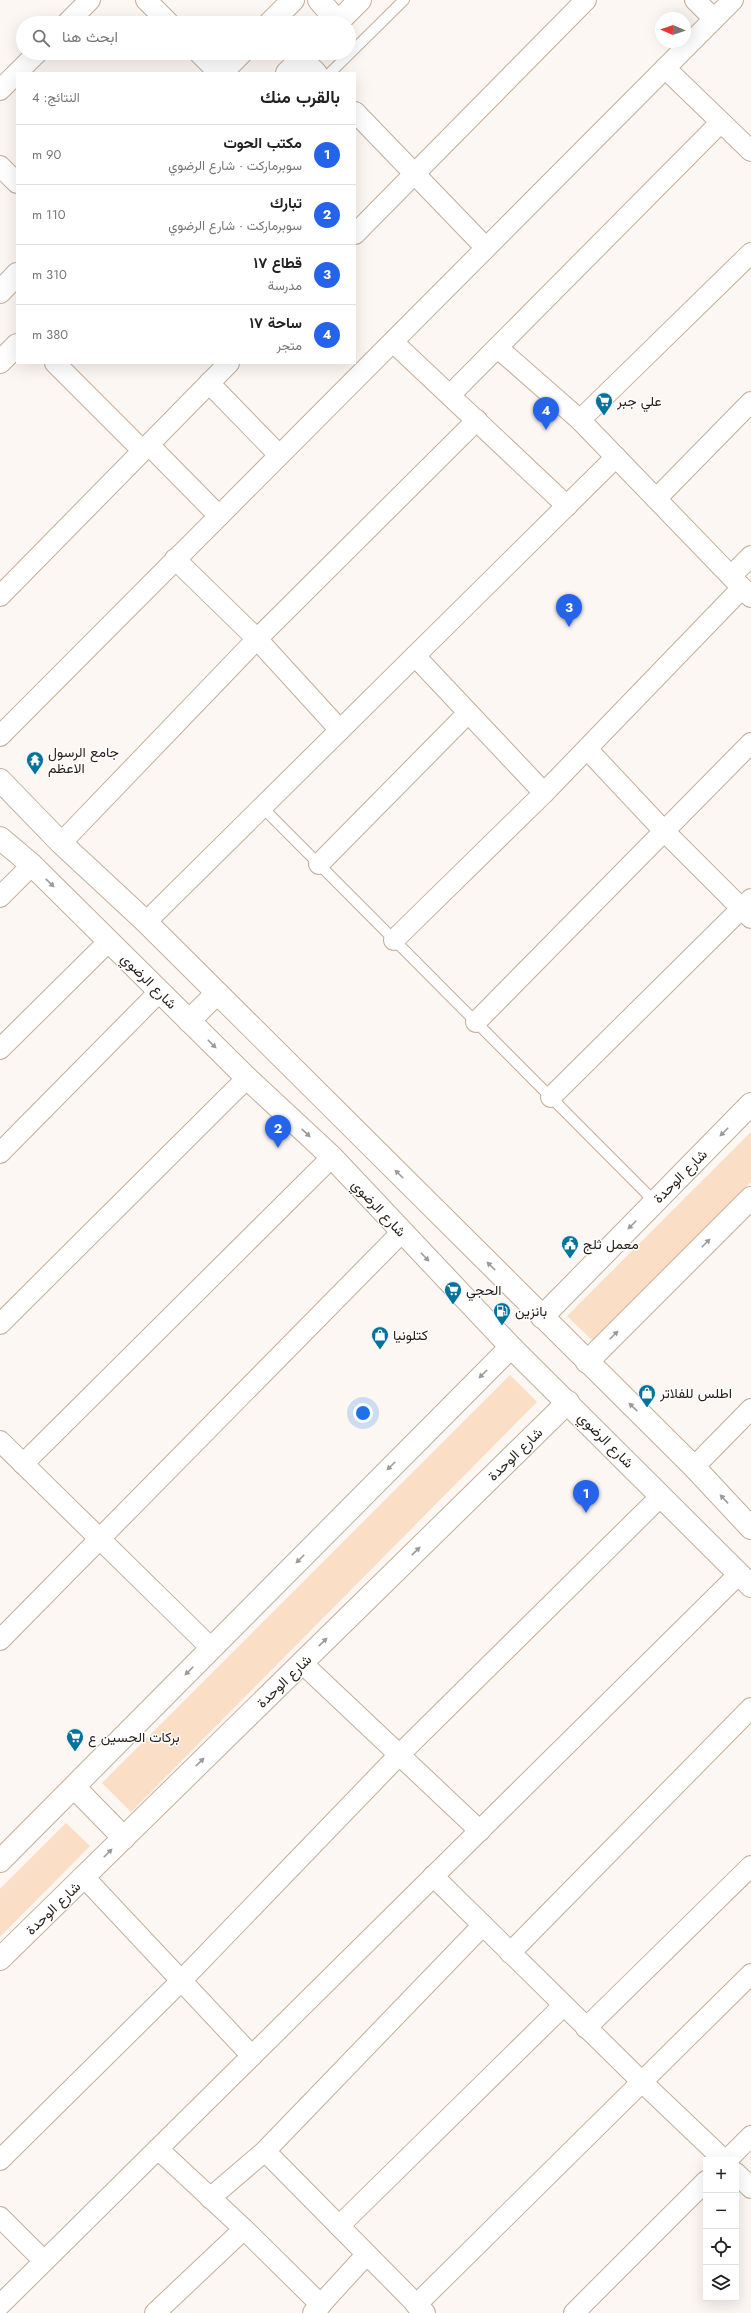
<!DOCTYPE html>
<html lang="ar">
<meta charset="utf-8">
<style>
body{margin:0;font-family:Jost,Vazirmatn,sans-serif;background:#f6f6f6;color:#222;direction:rtl}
.controls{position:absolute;right:12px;bottom:12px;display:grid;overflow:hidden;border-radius:0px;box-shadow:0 4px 16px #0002}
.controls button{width:36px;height:36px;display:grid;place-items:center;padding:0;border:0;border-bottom:1px solid #e0e0e0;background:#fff;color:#222;font:20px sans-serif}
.compass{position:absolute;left:655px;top:12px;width:36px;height:36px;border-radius:50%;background:#fff;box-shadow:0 4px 16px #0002;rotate:272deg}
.you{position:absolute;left:363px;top:1413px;width:14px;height:14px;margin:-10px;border:3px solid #fff;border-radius:50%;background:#1a73e8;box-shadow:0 0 0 6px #1a73e833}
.badge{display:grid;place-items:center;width:26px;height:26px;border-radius:50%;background:#2563eb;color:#fff;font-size:13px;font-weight:700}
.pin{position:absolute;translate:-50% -33px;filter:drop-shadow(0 1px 2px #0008)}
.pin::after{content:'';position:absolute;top:21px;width:14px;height:12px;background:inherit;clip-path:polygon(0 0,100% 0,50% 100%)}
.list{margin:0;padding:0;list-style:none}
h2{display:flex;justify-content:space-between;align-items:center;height:52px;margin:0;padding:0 16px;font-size:17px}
h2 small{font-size:13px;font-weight:400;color:#767676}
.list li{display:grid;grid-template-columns:26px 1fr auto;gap:12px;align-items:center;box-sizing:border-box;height:60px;padding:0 16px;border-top:1px solid #e0e0e0}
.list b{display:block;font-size:15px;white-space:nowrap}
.list p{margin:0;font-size:13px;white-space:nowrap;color:#767676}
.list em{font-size:13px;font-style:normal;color:#767676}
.icon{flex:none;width:22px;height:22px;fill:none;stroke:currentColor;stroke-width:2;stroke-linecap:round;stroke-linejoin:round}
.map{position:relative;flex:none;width:751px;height:2313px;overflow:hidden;direction:ltr}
.search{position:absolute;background:#fff;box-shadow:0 4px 16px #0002;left:16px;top:16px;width:340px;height:44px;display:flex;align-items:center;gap:10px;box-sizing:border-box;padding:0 14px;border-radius:22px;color:#767676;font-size:15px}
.panel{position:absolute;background:#fff;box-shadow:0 4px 16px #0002;left:16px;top:72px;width:340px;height:292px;border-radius:0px;direction:rtl}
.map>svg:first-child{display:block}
.green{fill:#fadec5}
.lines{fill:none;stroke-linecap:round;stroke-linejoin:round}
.lane-casing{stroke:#c3ae9b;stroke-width:12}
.street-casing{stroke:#c3ae9b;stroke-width:22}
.secondary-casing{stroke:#c3ae9b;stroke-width:24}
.primary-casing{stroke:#c3ae9b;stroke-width:24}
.lane{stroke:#fff;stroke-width:10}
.street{stroke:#fff;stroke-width:20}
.secondary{stroke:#fff;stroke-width:22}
.primary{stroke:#fff;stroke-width:22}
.oneway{fill:#9d9996}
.labels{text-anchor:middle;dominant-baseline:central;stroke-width:3;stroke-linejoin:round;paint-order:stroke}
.poi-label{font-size:14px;fill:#251d16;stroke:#fff;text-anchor:start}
.street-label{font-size:14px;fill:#251d16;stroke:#fff}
</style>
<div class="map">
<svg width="751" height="2313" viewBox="0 0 751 2313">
<rect width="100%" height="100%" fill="#fcf7f3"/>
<g class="green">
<path d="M751,1132V1182L594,1342L567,1316Z"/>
<path d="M510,1375L537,1402L131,1812L102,1783Z"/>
<path d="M66,1823L90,1846L0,1937V1889Z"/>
</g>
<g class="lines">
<g class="lane-casing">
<g id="lane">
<path d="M330,73L404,0"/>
<path d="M262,807L655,1202"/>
</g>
</g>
<g class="street-casing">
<g id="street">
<path d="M146,0L169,23"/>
<path d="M695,0L714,19"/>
<path d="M67,23L90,0"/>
<path d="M199,53L219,73"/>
<path d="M302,58L317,73"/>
<path d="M665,68L751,151"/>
<path d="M17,73L37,53"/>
<path d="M0,90L17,73"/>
<path d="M355,112L486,248"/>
<path d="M0,166L17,183"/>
<path d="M355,234L586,0"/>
<path d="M393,342L567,506"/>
<path d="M498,348L580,420L751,597"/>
<path d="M55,363L142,450"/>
<path d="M209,383L279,455"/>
<path d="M450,395L721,122"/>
<path d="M580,420L751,253"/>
<path d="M149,445L219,516"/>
<path d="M656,499L751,402"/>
<path d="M175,559L257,639L340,730"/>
<path d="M731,576L751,556"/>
<path d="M0,596L229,363"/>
<path d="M415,656L544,793"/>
<path d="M0,736L733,0"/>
<path d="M587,749L664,831L751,918"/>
<path d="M61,843L257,639L477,420"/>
<path d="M319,864L468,713"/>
<path d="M0,897L32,865"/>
<path d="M146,922L616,457"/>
<path d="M394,940L544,793L742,588"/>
<path d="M476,1022L751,743"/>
<path d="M0,1049L109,941"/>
<path d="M551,1097L751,899"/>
<path d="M0,1153L159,992"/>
<path d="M0,1324L247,1078"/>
<path d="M0,1441L211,1648"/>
<path d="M23,1464L332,1157"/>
<path d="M694,1467L751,1409"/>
<path d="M0,1640L402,1232"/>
<path d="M302,1663L480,1831"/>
<path d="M433,1876L641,2081L724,2160"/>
<path d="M84,1877L252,2056"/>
<path d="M510,1953L751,1708"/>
<path d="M586,2028L751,1866"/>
<path d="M158,2149L244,2229L321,2305"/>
<path d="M265,2151L425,2313"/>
<path d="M0,2160L181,1981L399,1755L661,1496"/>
<path d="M727,2160L751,2136"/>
<path d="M736,2173L751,2188"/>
<path d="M210,2198L265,2151L483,1925"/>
<path d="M0,2217L44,2261"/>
<path d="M339,2226L563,2006"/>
<path d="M0,2305L739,1574"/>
<path d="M416,2305L751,1974"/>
<path d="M155,2313L244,2229"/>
<path d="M313,2313L366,2255"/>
<path d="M574,2313L706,2181"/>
</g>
</g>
<g class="secondary-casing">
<g id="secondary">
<path d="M0,780L61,843L146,922L694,1467L751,1528"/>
<path d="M0,838L32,865L247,1078L332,1157L511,1347L751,1586"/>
<path d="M189,1021L217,993"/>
<path d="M542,1317L751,1104"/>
<path d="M587,1362L751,1198"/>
<path d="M74,1787L124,1838"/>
<path d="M0,1861L511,1347"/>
<path d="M0,1959L568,1402"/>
</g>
</g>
<g class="primary-casing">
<g id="primary">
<path d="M319,0L338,22"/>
<path d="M270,23L293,0"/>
<path d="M337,23L360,0"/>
<path d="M221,73L241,53"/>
<path d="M287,73L307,53"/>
<path d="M0,292L17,274"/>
<path d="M0,362L17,345"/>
</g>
</g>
<use href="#lane" class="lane"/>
<use href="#street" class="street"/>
<use href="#secondary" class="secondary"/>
<use href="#primary" class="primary"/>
</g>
<defs><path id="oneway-solid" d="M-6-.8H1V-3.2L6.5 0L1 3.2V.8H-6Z"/></defs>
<g class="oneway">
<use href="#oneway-solid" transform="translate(50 883) rotate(44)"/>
<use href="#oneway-solid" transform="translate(212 1044) rotate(45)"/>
<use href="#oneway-solid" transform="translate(724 1132) rotate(135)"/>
<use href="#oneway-solid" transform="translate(306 1133) rotate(43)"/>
<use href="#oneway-solid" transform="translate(399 1174) rotate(-135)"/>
<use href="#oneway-solid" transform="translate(632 1225) rotate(135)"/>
<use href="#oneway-solid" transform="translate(706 1243) rotate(-45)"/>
<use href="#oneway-solid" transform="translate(425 1257) rotate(46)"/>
<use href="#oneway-solid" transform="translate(491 1266) rotate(-135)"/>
<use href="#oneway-solid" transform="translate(614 1335) rotate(-45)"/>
<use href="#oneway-solid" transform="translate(483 1374) rotate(135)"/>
<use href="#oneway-solid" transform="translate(633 1407) rotate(-136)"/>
<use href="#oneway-solid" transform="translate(391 1466) rotate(135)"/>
<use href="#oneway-solid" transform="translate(724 1499) rotate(-133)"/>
<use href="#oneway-solid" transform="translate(416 1551) rotate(-44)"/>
<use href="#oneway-solid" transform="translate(300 1559) rotate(135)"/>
<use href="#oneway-solid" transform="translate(323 1642) rotate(-44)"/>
<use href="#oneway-solid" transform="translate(189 1671) rotate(135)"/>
<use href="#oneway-solid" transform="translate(200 1762) rotate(-44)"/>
<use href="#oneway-solid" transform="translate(108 1853) rotate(-45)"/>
</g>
<defs>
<g id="supermarket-pin" transform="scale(0.9)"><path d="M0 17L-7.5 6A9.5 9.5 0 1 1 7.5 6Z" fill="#03729d" stroke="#fff"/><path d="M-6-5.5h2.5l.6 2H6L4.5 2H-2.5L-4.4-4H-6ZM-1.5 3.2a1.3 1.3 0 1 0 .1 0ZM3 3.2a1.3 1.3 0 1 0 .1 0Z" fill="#fff"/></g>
<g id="temple-pin" transform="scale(0.9)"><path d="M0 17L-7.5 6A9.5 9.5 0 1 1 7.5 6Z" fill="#03729d" stroke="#fff"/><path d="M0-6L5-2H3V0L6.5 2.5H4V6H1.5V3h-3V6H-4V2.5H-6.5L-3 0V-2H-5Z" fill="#fff"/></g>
<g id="civic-pin" transform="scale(0.9)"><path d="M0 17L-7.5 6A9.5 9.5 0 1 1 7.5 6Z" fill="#03729d" stroke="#fff"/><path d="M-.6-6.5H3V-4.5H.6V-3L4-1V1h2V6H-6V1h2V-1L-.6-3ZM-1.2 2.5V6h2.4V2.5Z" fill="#fff"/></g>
<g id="fuel-pin" transform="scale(0.9)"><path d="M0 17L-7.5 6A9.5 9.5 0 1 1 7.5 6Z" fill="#03729d" stroke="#fff"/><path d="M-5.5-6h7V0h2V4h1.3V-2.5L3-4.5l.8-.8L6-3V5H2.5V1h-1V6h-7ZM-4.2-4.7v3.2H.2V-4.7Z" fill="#fff"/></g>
<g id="shop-pin" transform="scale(0.9)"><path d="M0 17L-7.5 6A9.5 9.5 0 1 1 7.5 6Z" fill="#03729d" stroke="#fff"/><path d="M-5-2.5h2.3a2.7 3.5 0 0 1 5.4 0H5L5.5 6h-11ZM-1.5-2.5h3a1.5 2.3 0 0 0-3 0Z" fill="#fff"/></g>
</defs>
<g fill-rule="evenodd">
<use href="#supermarket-pin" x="604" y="401"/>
<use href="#temple-pin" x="35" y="760"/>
<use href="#civic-pin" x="570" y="1244"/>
<use href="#supermarket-pin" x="453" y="1290"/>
<use href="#fuel-pin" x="502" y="1311"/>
<use href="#shop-pin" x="380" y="1335"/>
<use href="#shop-pin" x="647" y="1393"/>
<use href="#supermarket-pin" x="75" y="1737"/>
</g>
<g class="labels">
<g class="poi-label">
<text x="617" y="401">علي جبر</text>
<text x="48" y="752">جامع الرسول<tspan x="48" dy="16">الاعظم</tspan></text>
<text x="583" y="1244">معمل ثلج</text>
<text x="466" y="1290">الحجي</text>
<text x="515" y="1311">بانزين</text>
<text x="393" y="1335">كتلونيا</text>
<text x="660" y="1393">اطلس للفلاتر</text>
<text x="88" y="1737">بركات الحسين ع</text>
</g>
<g class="street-label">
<text transform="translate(149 981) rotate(45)">شارع الرضوي</text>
<text transform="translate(680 1176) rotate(-45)">شارع الوحدة</text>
<text transform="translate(379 1208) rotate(47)">شارع الرضوي</text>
<text transform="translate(606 1440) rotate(45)">شارع الرضوي</text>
<text transform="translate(515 1454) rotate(-44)">شارع الوحدة</text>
<text transform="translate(284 1681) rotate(-44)">شارع الوحدة</text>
<text transform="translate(53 1908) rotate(-44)">شارع الوحدة</text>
</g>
</g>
</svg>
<div class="controls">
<button>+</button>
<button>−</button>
<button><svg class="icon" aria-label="locate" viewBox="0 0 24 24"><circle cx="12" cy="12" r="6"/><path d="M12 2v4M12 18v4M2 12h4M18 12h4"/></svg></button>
<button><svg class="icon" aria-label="layers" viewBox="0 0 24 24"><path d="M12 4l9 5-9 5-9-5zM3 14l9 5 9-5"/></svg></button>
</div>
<svg class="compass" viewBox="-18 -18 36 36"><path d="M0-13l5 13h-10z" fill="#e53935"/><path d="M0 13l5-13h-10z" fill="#767676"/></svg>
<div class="you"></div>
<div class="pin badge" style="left:586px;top:1513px">1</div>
<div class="pin badge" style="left:278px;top:1148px">2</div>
<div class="pin badge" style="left:569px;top:627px">3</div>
<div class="pin badge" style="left:546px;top:430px">4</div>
<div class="search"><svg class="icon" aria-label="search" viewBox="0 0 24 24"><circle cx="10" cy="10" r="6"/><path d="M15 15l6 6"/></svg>ابحث هنا</div>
<section class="panel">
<h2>بالقرب منك<small>النتائج: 4</small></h2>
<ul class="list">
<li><span class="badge">1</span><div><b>مكتب الحوت</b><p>سوبرماركت · شارع الرضوي</p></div><em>90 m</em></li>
<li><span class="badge">2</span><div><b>تبارك</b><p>سوبرماركت · شارع الرضوي</p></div><em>110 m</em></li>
<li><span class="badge">3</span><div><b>قطاع ١٧</b><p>مدرسة</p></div><em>310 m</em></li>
<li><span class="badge">4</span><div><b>ساحة ١٧</b><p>متجر</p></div><em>380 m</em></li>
</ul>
</section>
</div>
